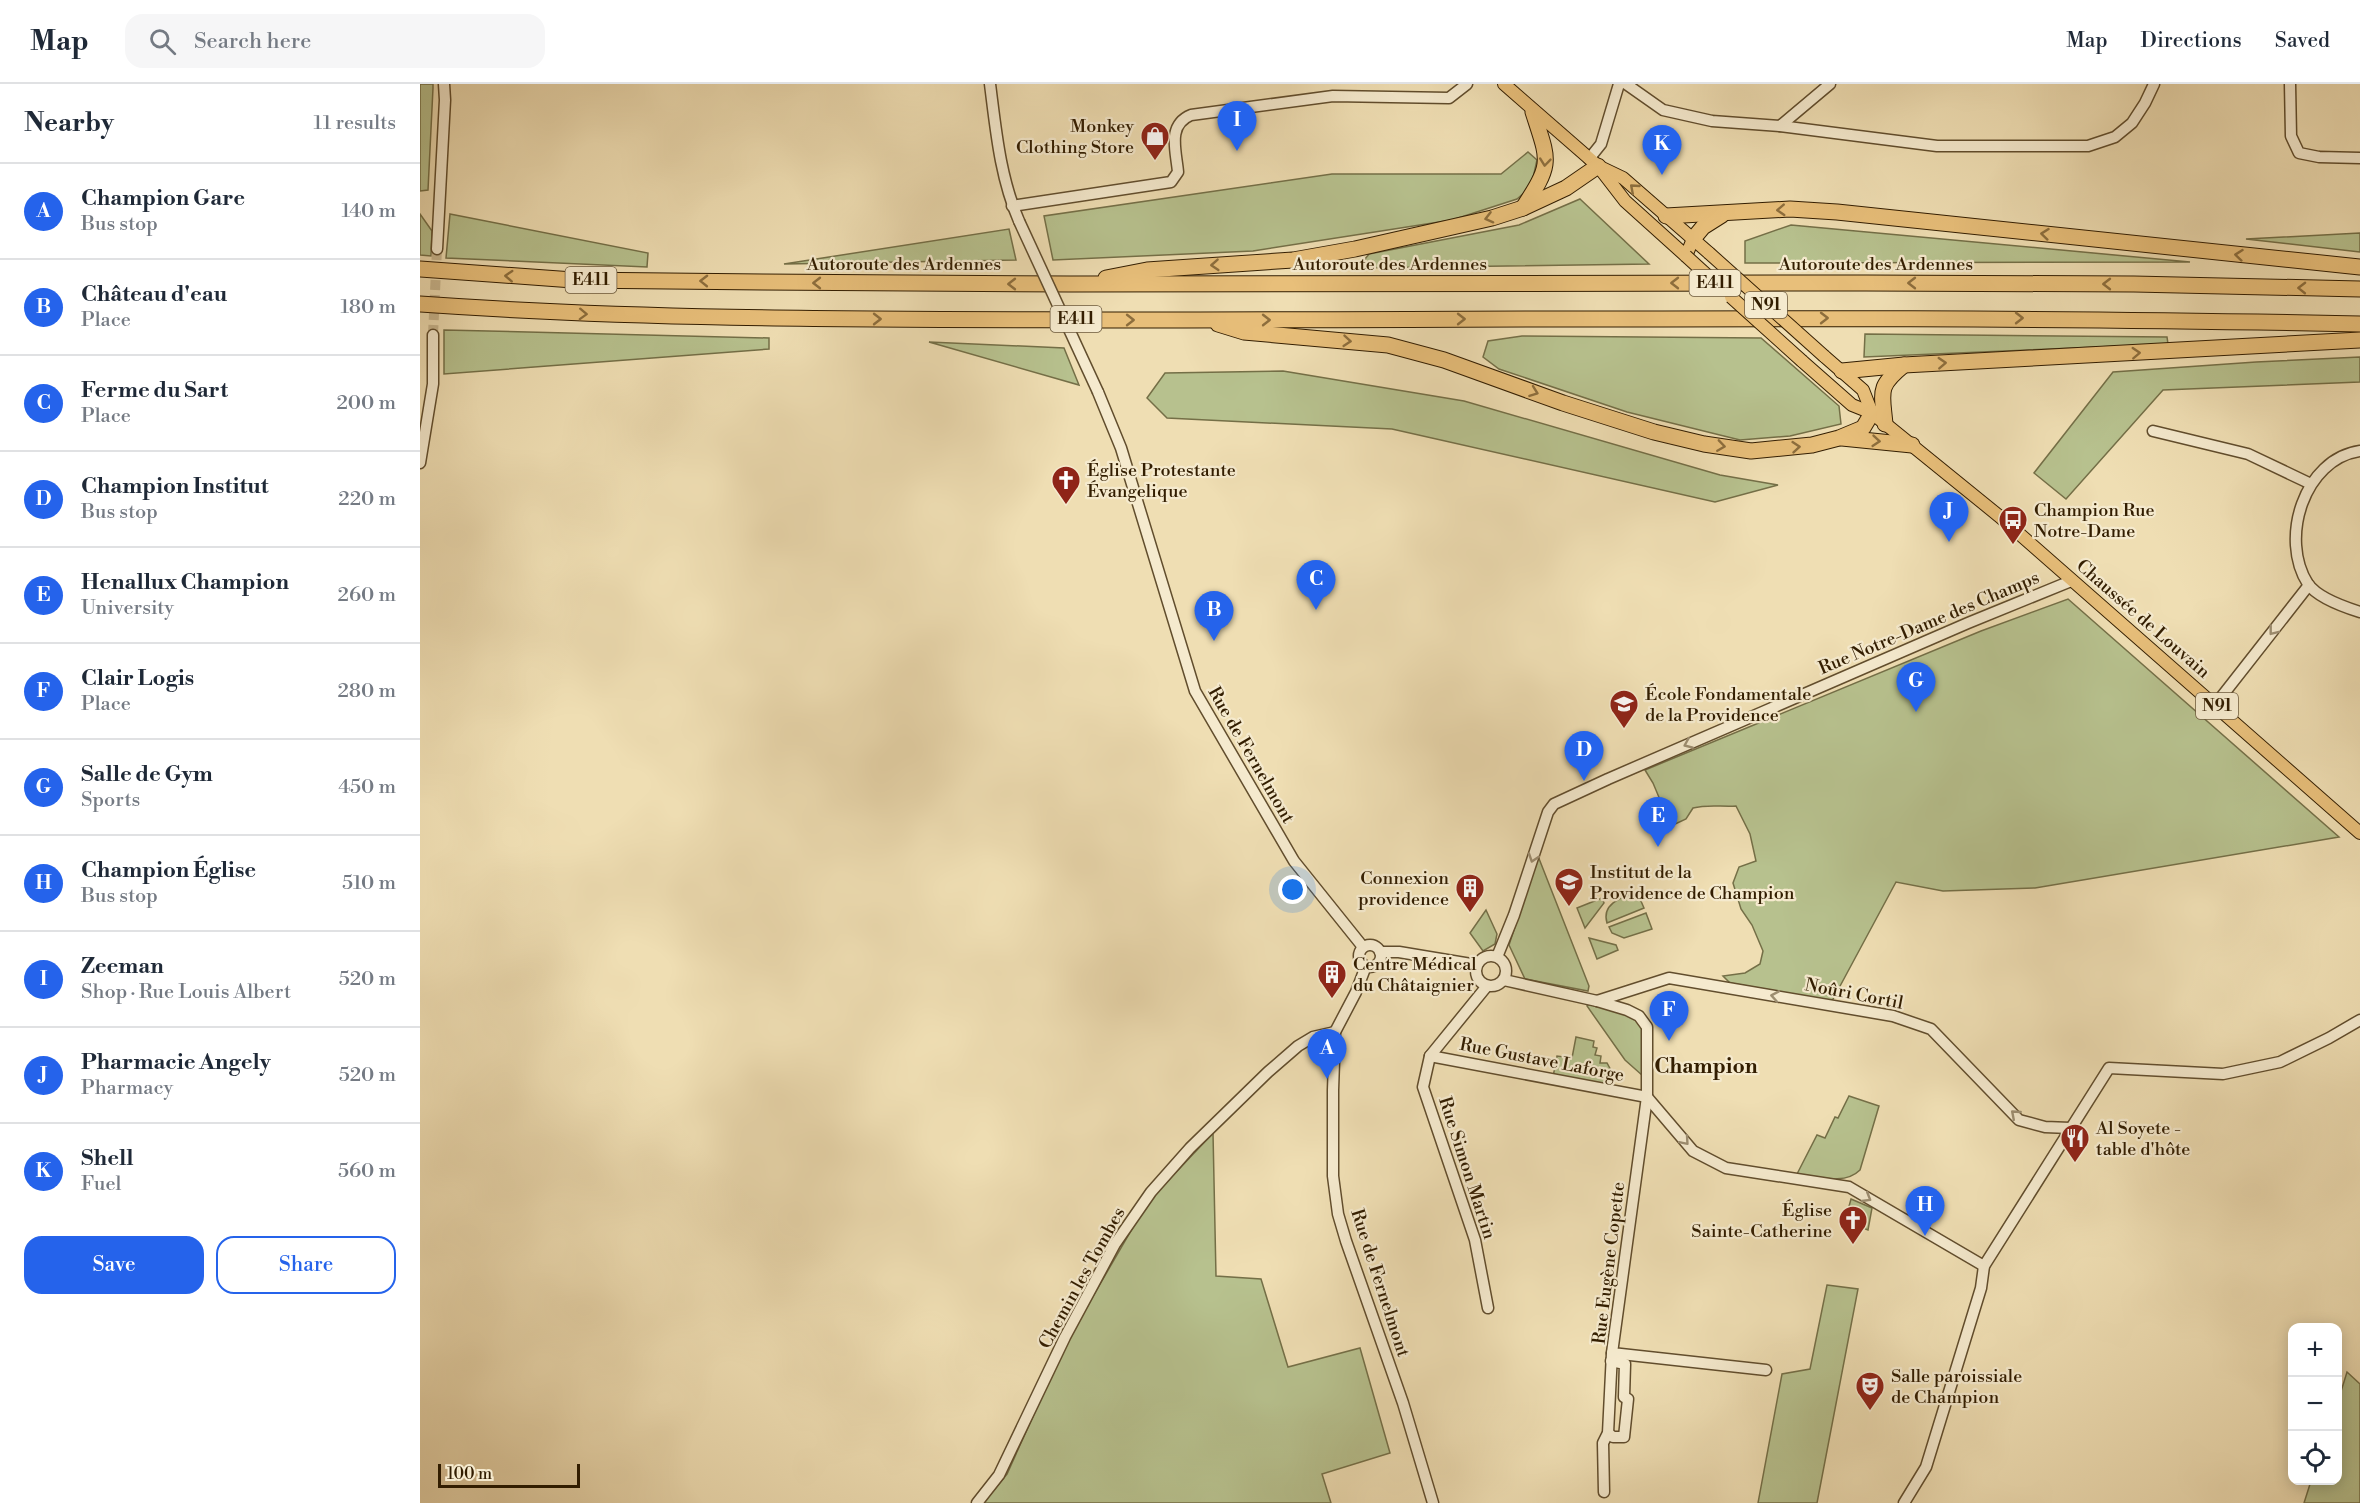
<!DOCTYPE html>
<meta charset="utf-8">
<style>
body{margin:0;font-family:"Libre Bodoni",serif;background:#f6f6f7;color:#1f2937}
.controls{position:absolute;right:18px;bottom:18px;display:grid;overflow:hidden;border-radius:12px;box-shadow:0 3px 15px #0003}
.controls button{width:54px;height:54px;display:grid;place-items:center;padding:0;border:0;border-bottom:2px solid #e0e1e3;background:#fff;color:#1f2937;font:30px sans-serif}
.scale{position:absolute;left:18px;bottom:15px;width:142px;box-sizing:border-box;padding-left:6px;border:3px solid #321d00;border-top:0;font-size:16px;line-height:21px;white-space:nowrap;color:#321d00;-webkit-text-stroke:4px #f5eace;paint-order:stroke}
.you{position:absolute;left:873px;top:806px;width:21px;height:21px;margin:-15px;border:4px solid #fff;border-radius:50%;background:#1a73e8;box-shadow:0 0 0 9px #1a73e833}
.badge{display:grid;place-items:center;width:39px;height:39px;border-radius:50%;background:#2563eb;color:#fff;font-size:20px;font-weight:700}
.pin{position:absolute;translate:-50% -50px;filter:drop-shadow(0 2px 3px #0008)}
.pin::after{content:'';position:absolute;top:32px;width:21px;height:18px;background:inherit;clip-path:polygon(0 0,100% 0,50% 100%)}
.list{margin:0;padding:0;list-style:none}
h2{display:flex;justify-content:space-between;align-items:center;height:78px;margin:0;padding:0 24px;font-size:26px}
h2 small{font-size:20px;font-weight:400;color:#747a83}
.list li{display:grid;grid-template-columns:39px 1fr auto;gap:18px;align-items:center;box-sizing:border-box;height:96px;padding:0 24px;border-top:2px solid #e0e1e3}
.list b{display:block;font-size:22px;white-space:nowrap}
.list p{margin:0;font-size:20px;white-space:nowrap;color:#747a83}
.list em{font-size:20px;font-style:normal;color:#747a83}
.actions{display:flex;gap:12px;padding:18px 24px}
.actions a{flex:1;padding:14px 0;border:2px solid #2563eb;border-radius:18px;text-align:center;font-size:21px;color:#2563eb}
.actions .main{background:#2563eb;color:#fff}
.icon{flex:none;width:33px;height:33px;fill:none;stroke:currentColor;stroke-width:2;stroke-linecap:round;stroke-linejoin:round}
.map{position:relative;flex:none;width:1940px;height:1419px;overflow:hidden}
header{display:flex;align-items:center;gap:36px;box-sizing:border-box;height:84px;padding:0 30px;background:#fff;border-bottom:2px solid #e0e1e3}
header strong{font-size:28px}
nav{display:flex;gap:33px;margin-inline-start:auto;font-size:21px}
.search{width:420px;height:54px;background:#f6f6f7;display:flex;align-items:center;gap:15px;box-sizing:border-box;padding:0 21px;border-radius:18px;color:#747a83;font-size:22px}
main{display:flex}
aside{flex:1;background:#fff}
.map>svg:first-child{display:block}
.green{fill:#b7c18e;stroke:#746f47;stroke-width:1.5}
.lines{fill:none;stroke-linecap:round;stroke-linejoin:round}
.minor-tunnel{stroke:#c9b78f;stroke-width:10;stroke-dasharray:10 5;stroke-linecap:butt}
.minor-casing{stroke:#614d2d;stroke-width:13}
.major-casing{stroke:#321d00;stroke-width:14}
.highway-casing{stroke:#321d00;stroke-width:17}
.minor{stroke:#f5eace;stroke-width:10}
.major{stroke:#e8bf7a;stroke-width:12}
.highway{stroke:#e8bf7a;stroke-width:15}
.minor-bridge-casing{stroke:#614d2d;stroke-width:13;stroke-linecap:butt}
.major-bridge-casing{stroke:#321d00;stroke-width:14;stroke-linecap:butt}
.minor-bridge{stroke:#f5eace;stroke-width:10}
.major-bridge{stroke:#e8bf7a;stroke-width:12}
.oneway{stroke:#8d6e3d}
.oneway2{stroke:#9d8e71}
.labels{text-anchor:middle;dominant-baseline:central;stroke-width:4.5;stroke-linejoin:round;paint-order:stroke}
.shield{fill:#f5eace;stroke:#6c5a3e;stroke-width:1.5}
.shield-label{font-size:16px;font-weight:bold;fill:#321d00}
.poi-label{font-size:18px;fill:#321d00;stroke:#f5eace;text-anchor:start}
.street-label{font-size:18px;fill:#321d00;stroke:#f5eace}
.quarter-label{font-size:21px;font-weight:bold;fill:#321d00;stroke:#f5eace}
</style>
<header>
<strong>Map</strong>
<div class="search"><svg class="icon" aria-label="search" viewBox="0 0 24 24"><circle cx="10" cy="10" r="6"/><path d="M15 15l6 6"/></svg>Search here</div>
<nav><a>Map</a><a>Directions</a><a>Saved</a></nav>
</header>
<main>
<aside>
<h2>Nearby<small>11 results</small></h2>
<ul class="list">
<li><span class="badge">A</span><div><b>Champion Gare</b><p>Bus stop</p></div><em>140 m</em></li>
<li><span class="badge">B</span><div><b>Château d'eau</b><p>Place</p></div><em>180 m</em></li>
<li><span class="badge">C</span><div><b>Ferme du Sart</b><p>Place</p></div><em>200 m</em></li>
<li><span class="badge">D</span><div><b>Champion Institut</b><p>Bus stop</p></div><em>220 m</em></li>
<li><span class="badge">E</span><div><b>Henallux Champion</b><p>University</p></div><em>260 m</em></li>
<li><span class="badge">F</span><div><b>Clair Logis</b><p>Place</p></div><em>280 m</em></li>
<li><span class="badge">G</span><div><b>Salle de Gym</b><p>Sports</p></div><em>450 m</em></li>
<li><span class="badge">H</span><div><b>Champion Église</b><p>Bus stop</p></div><em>510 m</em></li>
<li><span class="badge">I</span><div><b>Zeeman</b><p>Shop · Rue Louis Albert</p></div><em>520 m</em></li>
<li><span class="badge">J</span><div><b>Pharmacie Angely</b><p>Pharmacy</p></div><em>520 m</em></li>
<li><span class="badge">K</span><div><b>Shell</b><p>Fuel</p></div><em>560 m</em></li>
</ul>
<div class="actions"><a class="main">Save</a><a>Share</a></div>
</aside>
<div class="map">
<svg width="1940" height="1419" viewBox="0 0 1940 1419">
<rect width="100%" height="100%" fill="#efdeb3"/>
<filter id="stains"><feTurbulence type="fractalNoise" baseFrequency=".00333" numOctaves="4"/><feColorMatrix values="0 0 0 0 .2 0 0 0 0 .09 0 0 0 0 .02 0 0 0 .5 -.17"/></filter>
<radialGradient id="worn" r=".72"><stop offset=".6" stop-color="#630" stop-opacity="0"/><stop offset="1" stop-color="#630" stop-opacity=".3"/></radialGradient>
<g class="green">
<path d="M0,0H13V4L8,106L0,107Z"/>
<path d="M1108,68L1117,76L1111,103L1097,115L1032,136L833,167L633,176L624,132L912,90H1081Z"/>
<path d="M1160,115L1229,180L938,184L949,170L1099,141Z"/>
<path d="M0,130L12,147L11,172L0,171Z"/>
<path d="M30,130L228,169L227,183L26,174Z"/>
<path d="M1371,141L1770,178L1325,179V157Z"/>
<path d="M589,145L596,176L364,180Z"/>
<path d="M1940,149V168L1826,155Z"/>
<path d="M24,246L349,254V265L24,290Z"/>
<path d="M1445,250L1747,253L1748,260L1444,273Z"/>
<path d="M1102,252L1341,254L1419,322L1421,340L1370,352L1320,356L1207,328L1079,285L1063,273L1068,257Z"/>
<path d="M509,258L644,264L659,301Z"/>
<path d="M1940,273V298L1743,306L1646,415L1614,389L1693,288L1836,278Z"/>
<path d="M863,287L1044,317L1300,391L1358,401L1295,418L972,345L747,334L727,314L745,289Z"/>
<path d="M1648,515L1919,753L1615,804L1523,807L1476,798L1412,917L1310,899L1303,892L1325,889L1340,880L1343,867L1332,841L1321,825L1313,799L1319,783L1336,777L1330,750L1316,722C1301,723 1288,720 1273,724L1266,735L1251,742L1233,699L1225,686L1561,547Z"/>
<path d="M1118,772L1169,902L1168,907L1105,895L1089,861Z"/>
<path d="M1217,808L1224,824L1187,839C1181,819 1203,813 1217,808Z"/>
<path d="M1182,814L1184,819L1165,844L1157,824Z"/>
<path d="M1066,826L1077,850L1075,860L1063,867L1050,849Z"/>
<path d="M1226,829L1232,845L1204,854L1192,849L1189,843Z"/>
<path d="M1169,854L1196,861L1198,866L1177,875Z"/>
<path d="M1172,918L1218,934L1225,944L1223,992L1205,976L1167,922Z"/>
<path d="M1156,953L1174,957L1173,963L1177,964L1175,971L1181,972L1180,979H1187L1193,990L1192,1002L1133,993L1137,972L1152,974Z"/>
<path d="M1429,1012L1459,1022L1440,1086C1424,1102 1397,1092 1377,1090L1397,1051L1405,1054L1415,1033L1418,1034Z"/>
<path d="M793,1049L796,1192L841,1195L868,1283L940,1264L970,1369L902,1390L911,1419H563L587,1390L647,1257L727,1119Z"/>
<path d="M1431,1115L1452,1124L1448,1146L1433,1140L1432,1143L1424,1141Z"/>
<path d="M1407,1201L1438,1205L1397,1419H1338L1362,1290L1390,1285Z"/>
<path d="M1927,1288L1940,1300V1419H1884L1891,1397L1918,1396V1317Z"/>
</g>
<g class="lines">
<path class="minor-tunnel" d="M13,251L17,165"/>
<g class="minor-casing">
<g id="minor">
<path d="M570,0C576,47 580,93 599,137"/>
<path d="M1206,0L1243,26L1292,37L1360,42L1410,0"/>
<path d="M1870,0L1871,52L1879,69L1899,73L1940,74"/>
<path d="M1360,42L1517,62H1668L1695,53L1712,39L1725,19L1734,0"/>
<path d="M1169,75L1181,60L1199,0"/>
<path d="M592,122L751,98L758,88C756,66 747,41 771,31L913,12L1029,14L1047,0"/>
<path d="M17,165L25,16L24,0"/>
<path d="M678,308L701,364L775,607L874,777L943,863"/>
<path d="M1733,347L1828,370L1891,400"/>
<path d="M1940,367C1884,375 1859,455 1888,500C1898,514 1924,523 1940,528"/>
<path d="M0,379L13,300V251"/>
<path d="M1795,621L1889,501"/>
<circle cx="950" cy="872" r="11"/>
<path d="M960,868H979L1057,881"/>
<circle cx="1071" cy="887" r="15"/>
<path d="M1077,873L1094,831L1128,728L1134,720L1188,695L1548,539L1651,497"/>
<path d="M946,882L936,908L915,948L913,1006V1092L918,1130L926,1157L983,1319L1013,1419"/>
<path d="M1084,896L1177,917L1207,926L1219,932L1227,943V1013L1192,1269L1346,1286"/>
<path d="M1067,902L1010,972L1003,1003L1055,1156L1068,1224"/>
<path d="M1177,917L1249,894L1473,932L1511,945L1599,1036L1625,1043L1650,1044"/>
<path d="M1010,972L1227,1013"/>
<path d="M1227,1013L1273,1067L1306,1084L1429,1103L1564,1182"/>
<path d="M1188,1349L1193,1353H1204L1208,1315L1204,1313L1205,1280L1191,1277"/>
<path d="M1184,1408L1183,1359L1188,1349L1192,1269"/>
<path d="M557,1419L579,1391L645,1253L695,1160L731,1108L770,1064L848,988L878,962L893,953L915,948"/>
<path d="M1484,1419L1506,1383L1561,1204L1564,1182L1689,984L1803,990L1860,978L1909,954L1940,936"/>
</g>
</g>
<g class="major-casing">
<g id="major">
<path d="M1084,0L1178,82L1205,117L1266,172L1273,155"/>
<path d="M1180,83L1203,94L1289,169"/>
<path d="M1404,272L1443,306L1452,329"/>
<path d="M1382,277L1432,321L1452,329L1579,432L1940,749"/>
</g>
</g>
<g class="highway-casing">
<g id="highway">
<path d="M1103,124C1133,78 1129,78 1113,28"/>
<path d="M1246,132L1370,125L1417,128L1940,183"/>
<path d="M1273,155L1283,143L1302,131"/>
<path d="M0,185L153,196L343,198L650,200L1446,199L1714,200L1940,205"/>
<path d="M686,194L727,186L873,176L935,165L1072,134L1103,124L1146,104L1178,82"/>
<path d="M0,220C240,237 481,235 721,236C1128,236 1534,231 1940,240"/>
<path d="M798,240L824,248L968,261L1024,276L1143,319L1234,348L1284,360L1331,367L1392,361L1419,354L1443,344L1452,329"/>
<path d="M1422,287L1484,281L1940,256"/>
<path d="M1465,340C1462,307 1457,303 1484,281"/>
<path d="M1422,354L1492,361"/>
</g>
</g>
<use href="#minor" class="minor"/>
<use href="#major" class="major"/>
<use href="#highway" class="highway"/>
<g class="minor-bridge-casing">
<path id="minor-bridge" d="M599,137L678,308"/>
</g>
<g class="major-bridge-casing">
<g id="major-bridge">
<path d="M1289,169L1404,272"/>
<path d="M1266,172L1300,203"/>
<path d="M1311,213L1382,277"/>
</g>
</g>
<use href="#minor-bridge" class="minor-bridge"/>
<use href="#major-bridge" class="major-bridge"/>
</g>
<defs><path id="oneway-chevron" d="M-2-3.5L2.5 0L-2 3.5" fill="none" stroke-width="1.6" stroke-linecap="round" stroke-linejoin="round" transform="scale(1.5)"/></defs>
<g class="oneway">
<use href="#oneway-chevron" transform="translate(1125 78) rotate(96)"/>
<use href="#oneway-chevron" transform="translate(1214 104) rotate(-139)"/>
<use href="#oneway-chevron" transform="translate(1361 126) rotate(177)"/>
<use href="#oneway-chevron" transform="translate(1069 134) rotate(166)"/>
<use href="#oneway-chevron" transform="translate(1625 150) rotate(-174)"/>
<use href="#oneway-chevron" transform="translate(1819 171) rotate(-174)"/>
<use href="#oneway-chevron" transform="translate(795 181) rotate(176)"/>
<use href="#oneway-chevron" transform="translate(89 192) rotate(-177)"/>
<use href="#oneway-chevron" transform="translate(284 197) rotate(-179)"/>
<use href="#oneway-chevron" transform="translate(397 199) rotate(-180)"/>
<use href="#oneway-chevron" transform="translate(1255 199) rotate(180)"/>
<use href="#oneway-chevron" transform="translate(1492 199) rotate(-180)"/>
<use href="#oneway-chevron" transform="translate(592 200) rotate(-180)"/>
<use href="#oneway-chevron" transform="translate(1687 200) rotate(-180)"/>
<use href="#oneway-chevron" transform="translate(1882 204) rotate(-179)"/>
<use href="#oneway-chevron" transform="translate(163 230) rotate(2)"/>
<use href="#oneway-chevron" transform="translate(1404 234)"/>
<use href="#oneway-chevron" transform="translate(1599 234)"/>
<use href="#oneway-chevron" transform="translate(457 235)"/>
<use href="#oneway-chevron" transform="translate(1041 235)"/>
<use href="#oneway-chevron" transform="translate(710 236)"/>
<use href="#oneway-chevron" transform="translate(846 236)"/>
<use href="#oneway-chevron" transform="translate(927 257) rotate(5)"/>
<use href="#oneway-chevron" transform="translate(1716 269) rotate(-3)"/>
<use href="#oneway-chevron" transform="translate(1522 279) rotate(-3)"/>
<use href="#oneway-chevron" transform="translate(1114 308) rotate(20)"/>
<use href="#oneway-chevron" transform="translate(1456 357) rotate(5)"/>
<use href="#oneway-chevron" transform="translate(1301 362) rotate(8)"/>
<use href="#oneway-chevron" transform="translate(1376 363) rotate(-5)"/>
</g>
<g class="oneway2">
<use href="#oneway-chevron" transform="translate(1853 547) rotate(128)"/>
<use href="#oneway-chevron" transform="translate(1268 660) rotate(157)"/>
<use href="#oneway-chevron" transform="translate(1113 774) rotate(108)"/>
<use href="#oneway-chevron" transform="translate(1355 912) rotate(-170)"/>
<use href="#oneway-chevron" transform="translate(1595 1030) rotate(-139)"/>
<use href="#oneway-chevron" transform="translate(1265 1057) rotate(49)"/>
<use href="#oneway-chevron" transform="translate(1447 1114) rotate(31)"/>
</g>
<defs>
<g id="shop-pin" transform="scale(1.5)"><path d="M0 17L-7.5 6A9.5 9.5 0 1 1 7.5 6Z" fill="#8f2418" stroke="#f5eace"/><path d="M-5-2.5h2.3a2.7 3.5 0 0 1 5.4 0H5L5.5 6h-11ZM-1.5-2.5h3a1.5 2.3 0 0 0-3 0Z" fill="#fff"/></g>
<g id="church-pin" transform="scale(1.5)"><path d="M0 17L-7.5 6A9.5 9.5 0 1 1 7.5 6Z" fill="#8f2418" stroke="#f5eace"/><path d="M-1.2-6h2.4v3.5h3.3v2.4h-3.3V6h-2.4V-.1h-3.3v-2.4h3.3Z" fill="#fff"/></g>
<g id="bus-pin" transform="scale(1.5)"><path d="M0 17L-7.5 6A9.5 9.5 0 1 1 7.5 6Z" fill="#8f2418" stroke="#f5eace"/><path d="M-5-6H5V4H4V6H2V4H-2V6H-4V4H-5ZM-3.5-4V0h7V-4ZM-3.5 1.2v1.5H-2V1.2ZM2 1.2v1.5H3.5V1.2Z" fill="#fff"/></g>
<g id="school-pin" transform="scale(1.5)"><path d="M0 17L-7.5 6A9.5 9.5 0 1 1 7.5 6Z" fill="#8f2418" stroke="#f5eace"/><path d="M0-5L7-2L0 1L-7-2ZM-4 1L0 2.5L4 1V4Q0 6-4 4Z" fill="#fff"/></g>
<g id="building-pin" transform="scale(1.5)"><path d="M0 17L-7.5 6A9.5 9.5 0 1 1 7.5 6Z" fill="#8f2418" stroke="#f5eace"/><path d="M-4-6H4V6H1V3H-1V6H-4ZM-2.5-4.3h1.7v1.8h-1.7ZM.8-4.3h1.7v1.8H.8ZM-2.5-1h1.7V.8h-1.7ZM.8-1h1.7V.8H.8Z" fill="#fff"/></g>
<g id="restaurant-pin" transform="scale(1.5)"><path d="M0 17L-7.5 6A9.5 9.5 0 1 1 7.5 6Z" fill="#8f2418" stroke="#f5eace"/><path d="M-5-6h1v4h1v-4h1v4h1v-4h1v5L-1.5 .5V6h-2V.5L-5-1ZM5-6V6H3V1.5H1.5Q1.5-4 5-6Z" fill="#fff"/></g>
<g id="theatre-pin" transform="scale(1.5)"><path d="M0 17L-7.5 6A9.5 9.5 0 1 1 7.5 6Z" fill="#8f2418" stroke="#f5eace"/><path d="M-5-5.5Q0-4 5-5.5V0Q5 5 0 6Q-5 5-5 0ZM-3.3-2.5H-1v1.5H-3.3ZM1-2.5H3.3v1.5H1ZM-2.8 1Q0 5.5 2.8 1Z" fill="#fff"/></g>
</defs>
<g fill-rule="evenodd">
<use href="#shop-pin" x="735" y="52"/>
<use href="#church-pin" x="646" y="396"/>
<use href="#bus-pin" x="1593" y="436"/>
<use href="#school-pin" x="1204" y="620"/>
<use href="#school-pin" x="1149" y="798"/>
<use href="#building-pin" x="1050" y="804"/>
<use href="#building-pin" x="912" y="890"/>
<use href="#restaurant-pin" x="1655" y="1054"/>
<use href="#church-pin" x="1433" y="1136"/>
<use href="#theatre-pin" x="1450" y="1302"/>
</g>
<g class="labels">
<g class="shield">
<rect x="145.5" y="183" width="51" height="26" rx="4.5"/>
<rect x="1269.5" y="186" width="51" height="26" rx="4.5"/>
<rect x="1325" y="208" width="42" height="26" rx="4.5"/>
<rect x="630.5" y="222" width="51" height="26" rx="4.5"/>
<rect x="1776" y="609" width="42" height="26" rx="4.5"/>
</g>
<g class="shield-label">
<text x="171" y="196">E411</text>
<text x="1295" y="199">E411</text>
<text x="1346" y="221">N91</text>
<text x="656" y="235">E411</text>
<text x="1797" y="622">N91</text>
</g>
<g class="poi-label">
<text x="714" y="42" text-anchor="end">Monkey<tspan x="714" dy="21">Clothing Store</tspan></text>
<text x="667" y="386">Église Protestante<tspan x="667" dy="21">Évangelique</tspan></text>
<text x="1614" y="426">Champion Rue<tspan x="1614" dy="21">Notre-Dame</tspan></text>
<text x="1225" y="610">École Fondamentale<tspan x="1225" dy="21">de la Providence</tspan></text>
<text x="1170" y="788">Institut de la<tspan x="1170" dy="21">Providence de Champion</tspan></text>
<text x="1029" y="794" text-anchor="end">Connexion<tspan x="1029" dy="21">providence</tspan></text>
<text x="933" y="880">Centre Médical<tspan x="933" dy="21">du Châtaignier</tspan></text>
<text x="1676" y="1044">Al Soyete -<tspan x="1676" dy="21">table d'hôte</tspan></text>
<text x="1412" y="1126" text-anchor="end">Église<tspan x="1412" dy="21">Sainte-Catherine</tspan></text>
<text x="1471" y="1292">Salle paroissiale<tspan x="1471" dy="21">de Champion</tspan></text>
</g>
<g class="street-label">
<text x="484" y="180">Autoroute des Ardennes</text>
<text x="970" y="180">Autoroute des Ardennes</text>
<text x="1456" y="180">Autoroute des Ardennes</text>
<text transform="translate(1723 535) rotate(41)">Chaussée de Louvain</text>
<text transform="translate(1509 539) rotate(-23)">Rue Notre-Dame des Champs</text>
<text transform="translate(831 671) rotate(60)">Rue de Fernelmont</text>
<text transform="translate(1434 910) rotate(11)">Noûri Cortil</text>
<text transform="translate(1122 976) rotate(11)">Rue Gustave Laforge</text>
<text transform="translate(1047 1084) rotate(72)">Rue Simon Martin</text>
<text transform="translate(1189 1179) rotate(-83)">Rue Eugène Copette</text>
<text transform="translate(662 1194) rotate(-61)">Chemin les Tombes</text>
<text transform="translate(960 1199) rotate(72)">Rue de Fernelmont</text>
</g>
<g class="quarter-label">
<text x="1286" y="983">Champion</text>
</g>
</g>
<rect width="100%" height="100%" filter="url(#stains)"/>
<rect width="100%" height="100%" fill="url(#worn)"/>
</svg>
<div class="controls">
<button>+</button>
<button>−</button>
<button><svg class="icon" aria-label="locate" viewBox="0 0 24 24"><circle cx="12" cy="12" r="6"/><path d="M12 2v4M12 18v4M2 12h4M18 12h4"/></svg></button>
</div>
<div class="scale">100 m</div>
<div class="you"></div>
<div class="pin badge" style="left:907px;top:995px">A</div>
<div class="pin badge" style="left:794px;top:557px">B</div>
<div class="pin badge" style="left:896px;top:526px">C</div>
<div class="pin badge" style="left:1164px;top:697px">D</div>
<div class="pin badge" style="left:1238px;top:763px">E</div>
<div class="pin badge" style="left:1249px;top:957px">F</div>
<div class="pin badge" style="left:1496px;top:628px">G</div>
<div class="pin badge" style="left:1505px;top:1152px">H</div>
<div class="pin badge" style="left:817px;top:67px">I</div>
<div class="pin badge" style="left:1529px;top:458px">J</div>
<div class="pin badge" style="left:1242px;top:91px">K</div>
</div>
</main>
